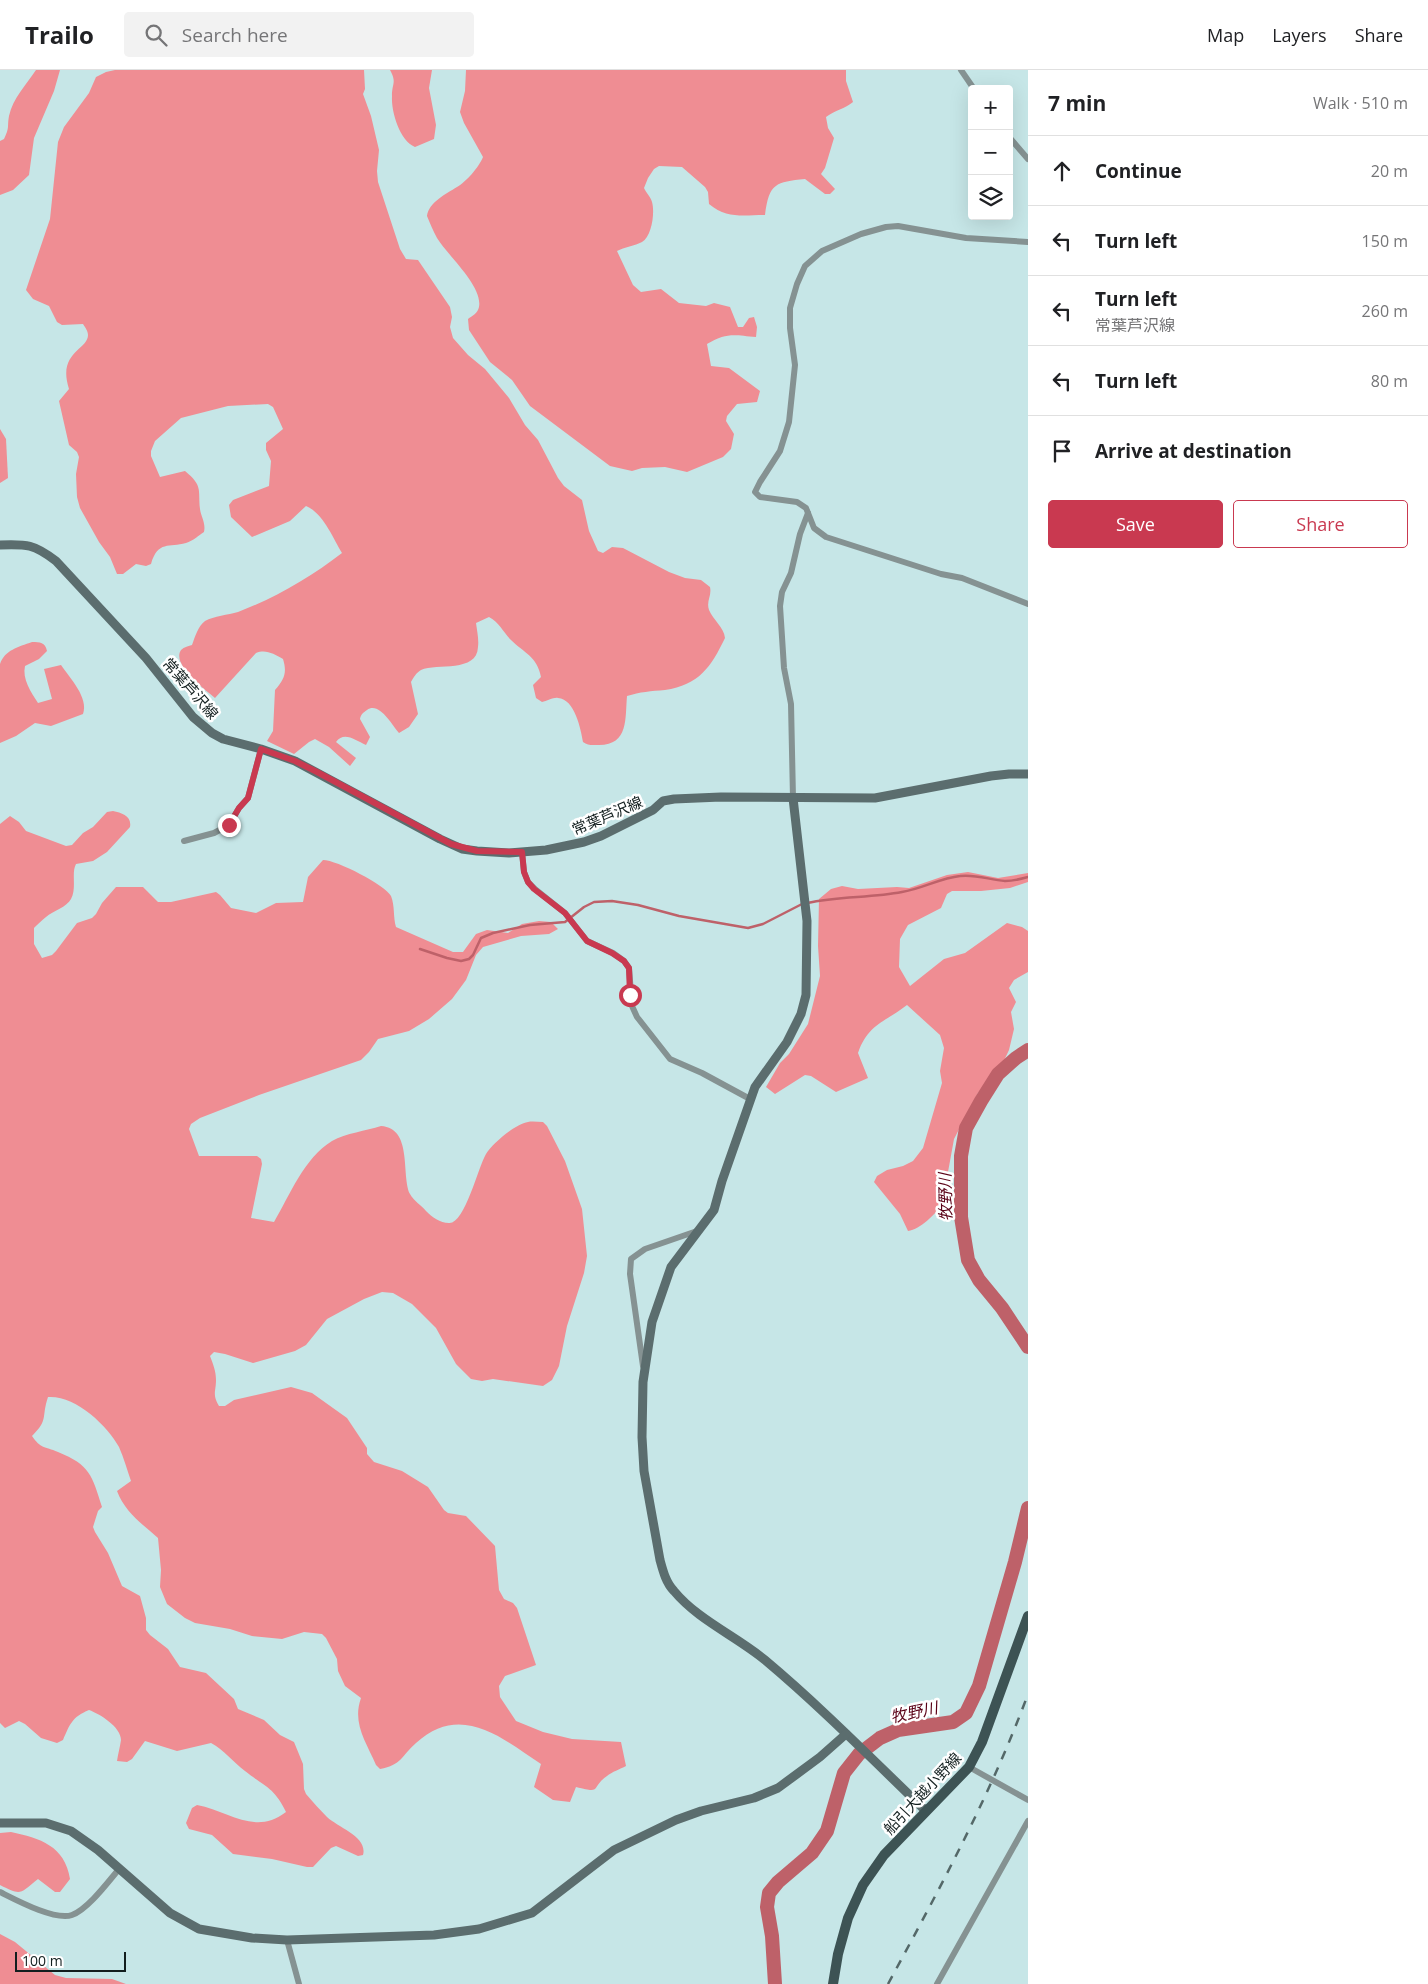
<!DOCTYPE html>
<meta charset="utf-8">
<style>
body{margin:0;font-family:"Open Sans","Noto Sans JP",sans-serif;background:#f2f2f2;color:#202124}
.controls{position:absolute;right:15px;top:15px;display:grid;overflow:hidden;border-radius:5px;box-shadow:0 5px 20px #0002}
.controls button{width:45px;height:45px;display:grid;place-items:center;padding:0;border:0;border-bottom:1px solid #e0e0e0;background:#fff;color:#202124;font:25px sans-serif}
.scale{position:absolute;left:15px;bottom:12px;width:111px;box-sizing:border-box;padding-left:5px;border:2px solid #121e1e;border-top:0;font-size:14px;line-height:18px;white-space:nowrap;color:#121e1e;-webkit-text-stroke:4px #fff;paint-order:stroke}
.stop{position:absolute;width:15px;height:15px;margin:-11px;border:4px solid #c93950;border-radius:50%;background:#fff}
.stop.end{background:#c93950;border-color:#fff;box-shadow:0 1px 5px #0008}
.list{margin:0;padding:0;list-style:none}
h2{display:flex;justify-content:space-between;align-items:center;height:65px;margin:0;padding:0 20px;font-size:21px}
h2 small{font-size:16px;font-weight:400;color:#757577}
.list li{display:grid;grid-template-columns:32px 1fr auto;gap:15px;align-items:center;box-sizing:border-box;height:70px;padding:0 20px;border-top:1px solid #e0e0e0}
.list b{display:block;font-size:19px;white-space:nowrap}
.list p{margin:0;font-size:16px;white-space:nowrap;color:#757577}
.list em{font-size:16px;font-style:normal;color:#757577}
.actions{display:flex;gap:10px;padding:15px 20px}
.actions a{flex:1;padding:11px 0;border:1px solid #c93950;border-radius:5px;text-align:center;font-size:18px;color:#c93950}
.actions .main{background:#c93950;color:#fff}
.icon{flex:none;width:28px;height:28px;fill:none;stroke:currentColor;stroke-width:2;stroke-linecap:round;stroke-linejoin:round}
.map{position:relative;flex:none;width:1028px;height:1914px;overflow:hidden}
header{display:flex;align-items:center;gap:30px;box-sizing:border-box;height:70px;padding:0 25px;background:#fff;border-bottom:1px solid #e0e0e0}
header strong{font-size:24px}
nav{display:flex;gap:28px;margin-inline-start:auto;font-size:18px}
.search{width:350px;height:45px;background:#f2f2f2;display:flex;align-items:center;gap:12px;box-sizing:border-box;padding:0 18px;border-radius:5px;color:#757577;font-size:19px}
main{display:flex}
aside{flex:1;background:#fff}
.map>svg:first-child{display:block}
.forest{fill:#ef8d93}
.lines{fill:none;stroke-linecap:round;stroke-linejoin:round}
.stream{stroke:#be6169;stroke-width:2.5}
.river{stroke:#be6169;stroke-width:14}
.street{stroke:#859292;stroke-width:6}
.secondary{stroke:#5b6d6e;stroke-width:9}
.primary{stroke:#3d5354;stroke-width:10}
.rail{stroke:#546868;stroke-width:2.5;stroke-dasharray:9 9;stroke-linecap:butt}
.route{stroke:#c93950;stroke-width:6}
.labels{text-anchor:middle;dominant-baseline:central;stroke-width:5;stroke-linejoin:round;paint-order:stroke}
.street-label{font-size:15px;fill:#121e1e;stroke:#fff}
.water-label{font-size:16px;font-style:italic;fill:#590016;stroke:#fff}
</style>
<header>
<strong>Trailo</strong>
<div class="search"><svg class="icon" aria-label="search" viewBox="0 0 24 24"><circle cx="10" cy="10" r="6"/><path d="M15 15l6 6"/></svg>Search here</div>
<nav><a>Map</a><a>Layers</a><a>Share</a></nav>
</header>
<main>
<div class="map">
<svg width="1028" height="1914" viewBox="0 0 1028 1914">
<rect width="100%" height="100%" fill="#c6e6e7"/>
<g class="forest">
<path d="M36,0H60L54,21L34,68L29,105L13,120L0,125V71L4,69C10,57 7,57 9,46C13,28 26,15 36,0Z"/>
<path d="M115,0H364L365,19L363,24L371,46L379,80L377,101L378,112L400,179L406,189L418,190L450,237L452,247L450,257L453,268L468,285L485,299L509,328L525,355L538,370L558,408L564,416L582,430L589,461L598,481L603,483L612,477L623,478L669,502L685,508L701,510L710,517C712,526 706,531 709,540C713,550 724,557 725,568C711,597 699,615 665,620C651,621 640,622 627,626C625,648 629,675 599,675C593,675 588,676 583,672C581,660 575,629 558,628C554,627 547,631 542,632L536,628L533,615L541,607C537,586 524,583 511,570C503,562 500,553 489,547L476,553C477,561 479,569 478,577C477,603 437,593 421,600C417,602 413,608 411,612L418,644L409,657L399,663C392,655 379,631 367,640C363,643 361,644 360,649L370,667L366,675C355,670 344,661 336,672L356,688L350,696L329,677L315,669L309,672L294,684L267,671L273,661L275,620C285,609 287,602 283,589C274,584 266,579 256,583L215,628C206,620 171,595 181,580C184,577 189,576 192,575C195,567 198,556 205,551C214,546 228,545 238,542C275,528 311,507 342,483C333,468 323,443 306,436L290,451L252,467L231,447L229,435L233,430L269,416L271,391L266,380V373L283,359L273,337L268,334L228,336L181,348L155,371L151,381V386L160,407L185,401C203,416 198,419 200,439C201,447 206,453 204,462C199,465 193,471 186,473C169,478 158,470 151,494L146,496L136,494L123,504H117L110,487L99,472L80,438L77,427L76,404L79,387L77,382L69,375L59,331L69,319C57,282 88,280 88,265C88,261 85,257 83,254L62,255L57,252L49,236L33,229L26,220L50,149L58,72L64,57L89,23L96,7L106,2Z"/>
<path d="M390,0H432L429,18L436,55L434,69L415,77C400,71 391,42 392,26C392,13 397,13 390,0Z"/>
<path d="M466,0H846V11L853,32C845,39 835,40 826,47L828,58L834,68L825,98L821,104L835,119L830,124H825L805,109C776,112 769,113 765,145C743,145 727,149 709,134L708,122L705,117L682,97L659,96L654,99L648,108L644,118C646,123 651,127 652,132C655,142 652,166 642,172C635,176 624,177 617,181L633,215L641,222L661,219L679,233L706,236L714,233L730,237L738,257H743L749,248L754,247L757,257L756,267C734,265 727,262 707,274L711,296L729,298L760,321L757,332L737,334L727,346L726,351L734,364L731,379L723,387L687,402L665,397L642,398L632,401L610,396L530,336L512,310L490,292L469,260L468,249C472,246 478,243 479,237C483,216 448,186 437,168C433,161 430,153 427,146C429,132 446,124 457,117C466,112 479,97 483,87L464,53L460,42L465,21Z"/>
<path d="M0,359L6,369L8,408L0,413Z"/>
<path d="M32,572C40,572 45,572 47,581L39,589L25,596C22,609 31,622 38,633L52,629L44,599L61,595C70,608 89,628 83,644L51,656L35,653L16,666L0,673V594C5,580 18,577 32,572Z"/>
<path d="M113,741C122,743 132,746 130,757L107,782L93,791L76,794C71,803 77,818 71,829C67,837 53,841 46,847C42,850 38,854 34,858V874L42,888L52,885L56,881L77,853L92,848L96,844L102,833L116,817H143L158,832H171L216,822L220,825L231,838L256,843L276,833L303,832L308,807L323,790C337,790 385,815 391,826C395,836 393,847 396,857L453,882H463L476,864L487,860L508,863L522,854L539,851L551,852L558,859L549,864L521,866L483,877L476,885L466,910L452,929L429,949L409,961L378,969L369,982L361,990L259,1025L200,1048L191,1054L189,1059L199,1086H257L261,1089L262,1094L251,1148L274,1152C290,1125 304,1088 332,1071C346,1063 366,1061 381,1056C413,1058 401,1105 410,1124C413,1130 422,1136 426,1141C432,1147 440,1153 449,1153C465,1154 478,1097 486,1084C492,1074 515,1054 528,1052C532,1051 538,1052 543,1052L547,1056L565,1091L582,1139L587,1186L584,1203L567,1256L559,1296L552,1310L543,1316L493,1309L482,1311L471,1309L456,1294L436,1258L412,1234L393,1223L382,1222L364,1229L327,1249L306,1275L295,1281L253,1293L225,1284L214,1282L210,1286C213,1294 216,1301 216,1310C216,1322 212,1324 219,1336H225L234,1330L291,1317L312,1323L347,1348L367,1378V1384L374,1392L402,1401L428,1417L444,1440L448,1443L466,1446L495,1476L499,1520L504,1529L513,1533L517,1538L536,1595L505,1606L499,1616L500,1627L516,1651L543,1662L572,1669L621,1672L626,1696C620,1699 612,1702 607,1706C590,1718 603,1724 576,1717L570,1732L553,1730L534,1717L541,1694C502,1668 461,1632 416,1673C401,1686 402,1695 380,1699L376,1695C366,1672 352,1653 361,1628L345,1616L338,1601L337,1589L326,1568L322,1564L304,1562L282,1569L252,1566L230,1559L195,1553L185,1548L167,1534L160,1517L161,1500L158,1468C141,1453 125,1442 117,1421L131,1411C127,1400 124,1388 119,1377C107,1355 75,1325 48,1327C41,1348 49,1349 32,1366C41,1379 44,1376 58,1382C90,1395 92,1405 102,1437L98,1441L93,1457L95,1462L108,1483L122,1516L140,1526L146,1548V1560L150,1565L168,1579L180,1597L206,1603L234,1629L238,1639L264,1650L280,1665L294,1672L303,1694L304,1719L306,1724C313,1732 320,1740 327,1747C339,1758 368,1767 363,1785L358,1786L336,1776L331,1778L313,1797H307L272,1789L233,1784L212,1765L189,1759L186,1753L192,1738L197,1735C229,1741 255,1766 286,1742C274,1717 265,1717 245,1701C233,1692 224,1680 211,1673L177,1681L145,1671L132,1689L127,1692L117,1691C118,1684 120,1677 121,1670C121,1657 100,1644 89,1640C72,1647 70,1654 63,1670L57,1673L41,1668L25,1654L19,1651L5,1658L0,1653V754L10,746L19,752L26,761L66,776L72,775L83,763L93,757L107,742Z"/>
<path d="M968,802L998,808L1028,803V812L1010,818L981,821H952L947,824L941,838L908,855L900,869L899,897L910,916L944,889L965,883L1007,853L1022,857L1028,861V902L1014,910L1009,918L1016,932L1011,942L1014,959L1009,980L1000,999L978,1023L954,1069L942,1135C934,1145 921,1159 908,1161L900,1144L874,1112L877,1106L887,1100L903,1096L913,1091L923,1078L942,1013L940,1001L944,978L940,965L907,935C885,952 868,954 858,983L868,1008L836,1022L811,1006L805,1005L775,1024L766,1017L780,993L789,984L808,954L820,906L818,876L819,829L831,819L842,816L858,819L897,817L909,818L947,805Z"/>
<path d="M11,1762C40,1768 65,1776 70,1809L60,1822H55L38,1809C19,1824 22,1826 0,1815V1763Z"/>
<path d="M0,1864L15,1872L55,1905L66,1908L112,1909L126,1914H0Z"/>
</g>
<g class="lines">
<g class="stream">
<path d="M807,833C838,826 871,828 902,822C922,819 940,808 960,806C976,804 990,810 1005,811C1013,811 1021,809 1028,807"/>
<path d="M420,879L447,888L461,891L469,889L473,885L481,868L493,863L530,855L565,852L584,837L594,832L612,831L638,835L679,846L748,858L763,854L802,834"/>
</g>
<g class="river">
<path d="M1028,980L1016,988L998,1004L981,1031L966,1058L961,1086V1147L968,1190L979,1210L1002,1238L1028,1277"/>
<path d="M775,1914L772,1866L767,1837L769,1823L778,1812L812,1783L827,1761L844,1703L859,1684L880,1668L898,1660L953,1652L966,1643L979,1616L1015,1492L1028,1438"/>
</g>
<g class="street">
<path d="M961,0L974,19"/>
<path d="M1009,67L1028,89"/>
<path d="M1028,172L966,168L898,156L886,157L861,164L822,181L805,196L797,214L790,238V258L795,295L789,352L780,381L760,412L755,422L760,427L797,432L806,438L814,458L826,467L941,504L962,508L1028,534"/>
<path d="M793,728L791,634L784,598L780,536L782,522L791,503L800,464L808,443"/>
<path d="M184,771L214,763L229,755L239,738L248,728L261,679"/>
<path d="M522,782L524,802L528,812L535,819L565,843L587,871L613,883L624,891L629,898L632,936L637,947L670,989L702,1003L750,1029"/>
<path d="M643,1296L630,1204L631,1189L645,1179L697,1161"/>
<path d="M969,1697L1028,1730"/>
<path d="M0,1822C16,1830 55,1851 72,1845C88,1839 108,1812 119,1799"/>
<path d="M287,1870L299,1914"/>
<path d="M937,1914L1028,1751"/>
</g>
<g class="secondary">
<path d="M0,475C27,474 34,474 56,491L146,588L193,647L212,663L223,669L261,679L295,691L440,769L462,779L477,781L509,783L546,780L584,772L601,766L653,740L663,731L674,729L721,727L875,728L991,706L1009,704H1028"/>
<path d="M793,728L807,851L806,925L801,944L787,972L755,1017L722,1111L714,1140L671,1197L652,1252L643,1312L642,1367L644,1401L660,1490C663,1501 666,1513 674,1521C698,1550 736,1566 765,1590C821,1637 873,1690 926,1741"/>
<path d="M0,1753H46L71,1761L98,1780L170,1843L199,1859L252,1868L287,1870L434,1865L479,1859L532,1843L614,1780L676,1750L701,1741L754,1728L778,1718L820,1687L846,1664"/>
</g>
<path class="primary" d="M833,1914L838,1884L848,1848L863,1815L884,1785L969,1697L982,1672L1028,1546"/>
<path class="rail" d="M888,1914C939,1820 991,1724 1028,1624"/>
</g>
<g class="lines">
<path class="route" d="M229,755L239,738L248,728L261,679L295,691L317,702L451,774L477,781L522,782L524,802L528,812L534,819L565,843L587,871L612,883L624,891L629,898L630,925"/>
</g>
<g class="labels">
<g class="street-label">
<text transform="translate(191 618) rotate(49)">常葉芦沢線</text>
<text transform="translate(607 745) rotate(-23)">常葉芦沢線</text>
<text transform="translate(922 1723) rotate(-47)">船引大越小野線</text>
</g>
<g class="water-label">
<text transform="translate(945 1127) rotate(-91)">牧野川</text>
<text transform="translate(914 1642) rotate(-12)">牧野川</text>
</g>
</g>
</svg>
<div class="controls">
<button>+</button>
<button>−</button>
<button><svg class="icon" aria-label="layers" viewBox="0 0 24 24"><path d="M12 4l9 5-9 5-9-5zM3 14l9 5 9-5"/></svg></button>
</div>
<div class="scale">100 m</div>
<div class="stop" style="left:630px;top:925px"></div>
<div class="stop end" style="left:229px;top:755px"></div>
</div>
<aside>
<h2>7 min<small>Walk · 510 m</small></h2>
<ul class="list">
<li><svg class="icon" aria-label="ahead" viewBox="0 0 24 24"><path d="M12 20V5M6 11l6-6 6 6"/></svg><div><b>Continue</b></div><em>20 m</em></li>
<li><svg class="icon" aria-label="left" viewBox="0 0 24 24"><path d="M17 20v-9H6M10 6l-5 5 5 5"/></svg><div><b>Turn left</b></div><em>150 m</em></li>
<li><svg class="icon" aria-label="left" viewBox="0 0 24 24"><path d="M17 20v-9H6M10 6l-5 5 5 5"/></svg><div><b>Turn left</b><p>常葉芦沢線</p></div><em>260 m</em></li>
<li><svg class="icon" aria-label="left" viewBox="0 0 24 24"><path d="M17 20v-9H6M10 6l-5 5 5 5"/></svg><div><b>Turn left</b></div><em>80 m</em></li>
<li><svg class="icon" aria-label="arrive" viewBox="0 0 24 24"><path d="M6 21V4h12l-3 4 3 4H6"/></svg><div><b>Arrive at destination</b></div></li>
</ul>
<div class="actions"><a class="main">Save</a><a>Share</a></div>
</aside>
</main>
